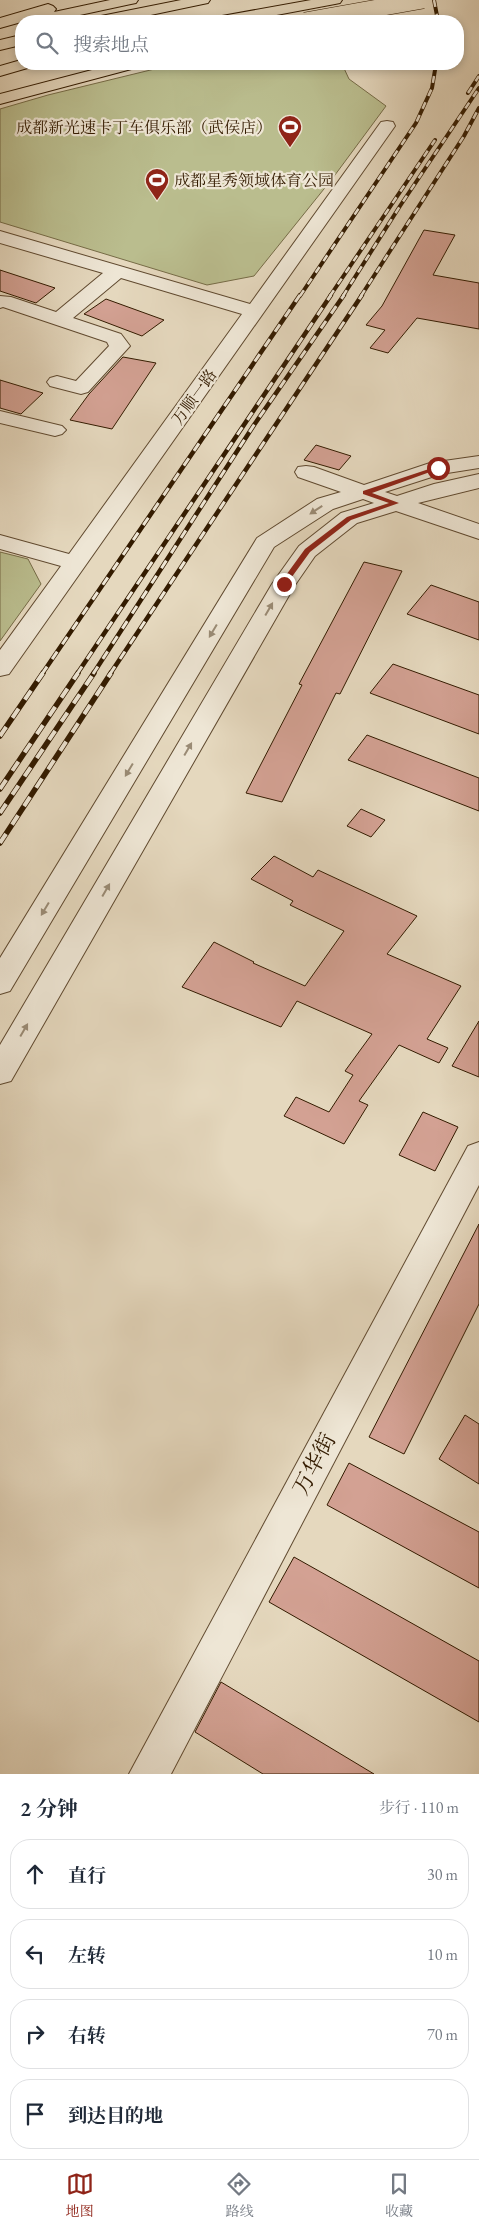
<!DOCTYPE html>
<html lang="zh">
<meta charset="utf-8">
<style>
body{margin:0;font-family:"EB Garamond","Noto Serif SC",serif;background:#f6f6f7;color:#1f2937}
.stop{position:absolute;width:15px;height:15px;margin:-11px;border:4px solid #8f2418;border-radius:50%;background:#fff}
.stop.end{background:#8f2418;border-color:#fff;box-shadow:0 1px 5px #0008}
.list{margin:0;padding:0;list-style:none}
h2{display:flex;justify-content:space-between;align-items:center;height:65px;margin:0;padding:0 20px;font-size:21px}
h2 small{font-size:16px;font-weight:400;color:#747a83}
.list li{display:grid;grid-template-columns:32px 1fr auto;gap:15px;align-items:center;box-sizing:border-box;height:70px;margin:0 10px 10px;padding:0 10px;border:1px solid #e0e1e3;border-radius:20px}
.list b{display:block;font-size:19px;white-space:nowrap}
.list em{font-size:16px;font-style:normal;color:#747a83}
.icon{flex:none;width:28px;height:28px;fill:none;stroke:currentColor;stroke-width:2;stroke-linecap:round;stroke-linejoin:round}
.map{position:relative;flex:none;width:479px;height:1774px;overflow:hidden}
.search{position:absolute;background:#fff;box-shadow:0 2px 8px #0003;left:15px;right:15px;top:15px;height:55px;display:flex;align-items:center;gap:12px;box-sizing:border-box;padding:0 18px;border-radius:20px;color:#747a83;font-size:19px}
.sheet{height:385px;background:#fff}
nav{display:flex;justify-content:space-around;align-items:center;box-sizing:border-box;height:70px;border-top:1px solid #e0e1e3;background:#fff;font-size:14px;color:#747a83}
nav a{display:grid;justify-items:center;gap:2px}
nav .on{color:#8f2418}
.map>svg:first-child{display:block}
.green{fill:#babd8e;stroke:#766c47}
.building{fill:#d3a193;stroke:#331b00}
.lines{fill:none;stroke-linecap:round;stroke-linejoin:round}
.minor-casing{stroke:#604a30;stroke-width:2}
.major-casing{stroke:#331b00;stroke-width:2}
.highway-casing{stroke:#331b00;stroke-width:2}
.minor{fill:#eee6d5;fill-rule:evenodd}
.major{fill:#e5d8be;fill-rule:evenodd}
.highway{fill:#e5d8be;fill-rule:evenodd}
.rail-far2-casing{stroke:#331b00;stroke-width:4}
.rail-far1-casing{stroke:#331b00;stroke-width:4.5}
.rail-casing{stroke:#331b00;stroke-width:5.5}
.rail-far2{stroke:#eee6d5;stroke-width:2.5;stroke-dasharray:7;stroke-linecap:butt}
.rail-far1{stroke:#eee6d5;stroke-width:3;stroke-dasharray:9;stroke-linecap:butt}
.rail{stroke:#eee6d5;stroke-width:4;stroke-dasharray:11;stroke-linecap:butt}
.major-bridge-casing{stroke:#331b00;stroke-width:18;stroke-linecap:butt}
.major-bridge{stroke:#e5d8be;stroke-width:17}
.oneway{fill:#9a8b75}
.route{fill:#8f2418}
.labels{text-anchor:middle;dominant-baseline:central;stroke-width:4.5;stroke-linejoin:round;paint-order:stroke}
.far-poi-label{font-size:16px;fill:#331b00;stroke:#eee6d5;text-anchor:end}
.far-street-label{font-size:16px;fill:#331b00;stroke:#eee6d5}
.near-street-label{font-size:22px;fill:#331b00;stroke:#eee6d5}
</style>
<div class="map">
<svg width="479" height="1774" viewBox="0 0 479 1774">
<rect width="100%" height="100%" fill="#e5d8be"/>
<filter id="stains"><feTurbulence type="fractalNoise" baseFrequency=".004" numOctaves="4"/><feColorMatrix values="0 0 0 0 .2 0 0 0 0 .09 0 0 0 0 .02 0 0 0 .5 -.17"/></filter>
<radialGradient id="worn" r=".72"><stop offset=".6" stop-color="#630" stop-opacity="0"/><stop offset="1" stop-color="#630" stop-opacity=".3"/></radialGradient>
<g class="green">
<path d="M175,64H342L349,79L386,106L332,179L254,276L207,285L0,222V109L48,95Z"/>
<path d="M0,552L28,559L41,584L0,641Z"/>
</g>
<g class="building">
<path d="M424,230L455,235L433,275L479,283V329L417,318L388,353L370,348L385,330L366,325L382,306Z"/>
<path d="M0,270L55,288L36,303L0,291Z"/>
<path d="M106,299L164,320L142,336L84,314Z"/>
<path d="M123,357L156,363L112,429L70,420L89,394Z"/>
<path d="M0,380L43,393L21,414L0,408Z"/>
<path d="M316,445L351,456L339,470L304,460Z"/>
<path d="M364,562L402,571L340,694L336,693L282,802L246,793L302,685L299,684Z"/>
<path d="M431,585L479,602V640L407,614Z"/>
<path d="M393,664L479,695V734L370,693Z"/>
<path d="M367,735L479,778V811L348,760Z"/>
<path d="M361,809L385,820L371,837L347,826Z"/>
<path d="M274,856L313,877L318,870L417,916L387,954L461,986L427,1039L448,1048L439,1063L399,1045L359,1101L368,1105L344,1144L284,1116L296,1097L329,1112L353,1075L345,1071L372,1034L297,1001L281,1027L182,987L214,942L254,962L253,963L305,986L344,931L290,905L293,901L251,879Z"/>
<path d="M479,1021V1077L452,1066Z"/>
<path d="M423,1112L458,1127L435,1171L399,1155Z"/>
<path d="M479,1224V1304L404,1454L369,1437Z"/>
<path d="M465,1415L479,1424V1484L439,1459Z"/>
<path d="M349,1463L479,1532V1588L327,1505Z"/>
<path d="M294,1557L479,1661V1722L269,1602Z"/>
<path d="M221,1682L374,1774H263L195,1732Z"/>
</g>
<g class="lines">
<g class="minor-casing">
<g id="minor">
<path d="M387,121L393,122L395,126L9,674L0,676V650L61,566L0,549V535L69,554L242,314L121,278L73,318L121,334L130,346L88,392L81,394L50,386L47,382L50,378L57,376L76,381L109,346L107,342L3,307L0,308V296L11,297L56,312L103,273L0,243V231L250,304L381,122Z"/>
<path d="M0,411L62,426L66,430L62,434L55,436L0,423Z"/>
<path d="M479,456V468L441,474L385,492L397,496L434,484L479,474V488L418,503L479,524V539L396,511L357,523L315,556L295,585L11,1081L0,1084V1045L272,584L299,546L341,513L374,503L363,499L333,509L274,547L10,991L0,994V958L257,538L317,499L341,492L298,477L295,472L298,467L306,466L314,467L364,485L430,463Z"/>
<path d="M479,1142V1185L171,1774H129L468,1146Z"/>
</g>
</g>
<g class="major-casing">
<g id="major">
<path d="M110,0H138L136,3L131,4L52,21H25L0,28V18L48,4L53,6L56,9L54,12Z"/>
<path d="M115,64H141L139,67L0,104V94Z"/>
</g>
</g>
<g class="highway-casing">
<g id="highway">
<path d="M181,0H210L208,3L203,4L122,21H93L96,18L101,16Z"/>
<path d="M311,0H342L340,3L335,4L245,21H214L217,18L222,16Z"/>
<path d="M21,35V45L0,50V40Z"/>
<path d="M21,60V64H33L31,67L0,76V66Z"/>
</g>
</g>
<use href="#minor" class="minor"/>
<use href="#major" class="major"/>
<use href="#highway" class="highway"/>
<g class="rail-far2-casing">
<g id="rail-far2">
<path d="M434,0L438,21"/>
<path d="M468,93L479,76"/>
<path d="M300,296L416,123L432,88L436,64"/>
<path d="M330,296L435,140"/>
<path d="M343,296L400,206L479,88"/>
<path d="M361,296L464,136L479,108"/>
</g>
</g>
<g class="rail-far1-casing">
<g id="rail-far1">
<path d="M42,674L300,295"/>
<path d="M77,674L331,295"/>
<path d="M93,674L254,425L344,295"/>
<path d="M110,674L362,295"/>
</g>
</g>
<g class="rail-casing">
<g id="rail">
<path d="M0,736L43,673"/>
<path d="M0,789L78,673"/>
<path d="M0,813L94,673"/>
<path d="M0,843L111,673"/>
</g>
</g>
<use href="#rail-far2" class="rail-far2"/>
<use href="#rail-far1" class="rail-far1"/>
<use href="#rail" class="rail"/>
<g class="major-bridge-casing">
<path id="major-bridge" d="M305,21L423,0"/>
</g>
<use href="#major-bridge" class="major-bridge"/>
</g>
<defs><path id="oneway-solid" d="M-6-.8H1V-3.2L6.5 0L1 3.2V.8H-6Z" transform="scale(1.25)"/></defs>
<g class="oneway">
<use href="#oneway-solid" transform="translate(316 510) rotate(147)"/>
<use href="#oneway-solid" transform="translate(269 609) rotate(-60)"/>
<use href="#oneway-solid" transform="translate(213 631) rotate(121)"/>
<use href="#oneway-solid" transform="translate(188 749) rotate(-60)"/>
<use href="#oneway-solid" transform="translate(129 770) rotate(121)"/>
<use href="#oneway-solid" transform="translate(106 890) rotate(-60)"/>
<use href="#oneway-solid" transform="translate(45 909) rotate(121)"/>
<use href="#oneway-solid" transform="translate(24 1030) rotate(-60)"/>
</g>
<path class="route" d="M435,467L441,468L372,493L399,503L351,520L310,552L286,585H281V582L305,549L347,517L389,503L363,494V491Z"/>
<defs>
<g id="stadium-pin" transform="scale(1.25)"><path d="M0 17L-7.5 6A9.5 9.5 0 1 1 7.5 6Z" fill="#8f2418" stroke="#eee6d5"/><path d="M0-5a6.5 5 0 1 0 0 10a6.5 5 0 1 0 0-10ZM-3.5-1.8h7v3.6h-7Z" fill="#fff"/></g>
</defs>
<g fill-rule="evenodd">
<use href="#stadium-pin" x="290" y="127"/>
<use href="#stadium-pin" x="157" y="180"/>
</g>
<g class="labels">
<g class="far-poi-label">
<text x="272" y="127">成都新光速卡丁车俱乐部（武侯店）</text>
<text x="174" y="180" text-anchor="start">成都星秀领域体育公园</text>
</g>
<g class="far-street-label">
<text transform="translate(194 397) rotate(-54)">万顺一路</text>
</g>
<g class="near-street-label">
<text transform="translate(314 1464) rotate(-62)">万华街</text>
</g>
</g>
<rect width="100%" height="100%" filter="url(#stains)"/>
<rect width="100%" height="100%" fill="url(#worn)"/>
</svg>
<div class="stop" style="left:438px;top:468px"></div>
<div class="stop end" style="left:284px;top:584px"></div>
<div class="search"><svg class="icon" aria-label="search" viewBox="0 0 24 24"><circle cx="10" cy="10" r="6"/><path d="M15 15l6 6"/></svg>搜索地点</div>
</div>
<section class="sheet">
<h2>2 分钟<small>步行 · 110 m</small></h2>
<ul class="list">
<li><svg class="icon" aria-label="ahead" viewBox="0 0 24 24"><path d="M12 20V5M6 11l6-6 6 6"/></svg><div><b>直行</b></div><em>30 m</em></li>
<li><svg class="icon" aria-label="left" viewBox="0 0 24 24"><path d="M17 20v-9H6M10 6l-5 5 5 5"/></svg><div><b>左转</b></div><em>10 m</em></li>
<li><svg class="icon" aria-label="right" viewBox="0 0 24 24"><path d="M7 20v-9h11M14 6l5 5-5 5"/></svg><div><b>右转</b></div><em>70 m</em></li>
<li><svg class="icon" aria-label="arrive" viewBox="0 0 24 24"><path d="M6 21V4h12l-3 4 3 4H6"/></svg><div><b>到达目的地</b></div></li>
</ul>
</section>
<nav>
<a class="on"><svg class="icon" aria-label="map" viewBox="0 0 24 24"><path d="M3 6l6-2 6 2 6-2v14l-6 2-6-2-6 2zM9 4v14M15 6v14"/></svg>地图</a>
<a><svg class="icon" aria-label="directions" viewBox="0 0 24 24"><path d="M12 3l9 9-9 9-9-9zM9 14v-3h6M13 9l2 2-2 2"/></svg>路线</a>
<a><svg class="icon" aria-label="saved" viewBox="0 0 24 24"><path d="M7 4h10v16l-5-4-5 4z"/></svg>收藏</a>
</nav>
